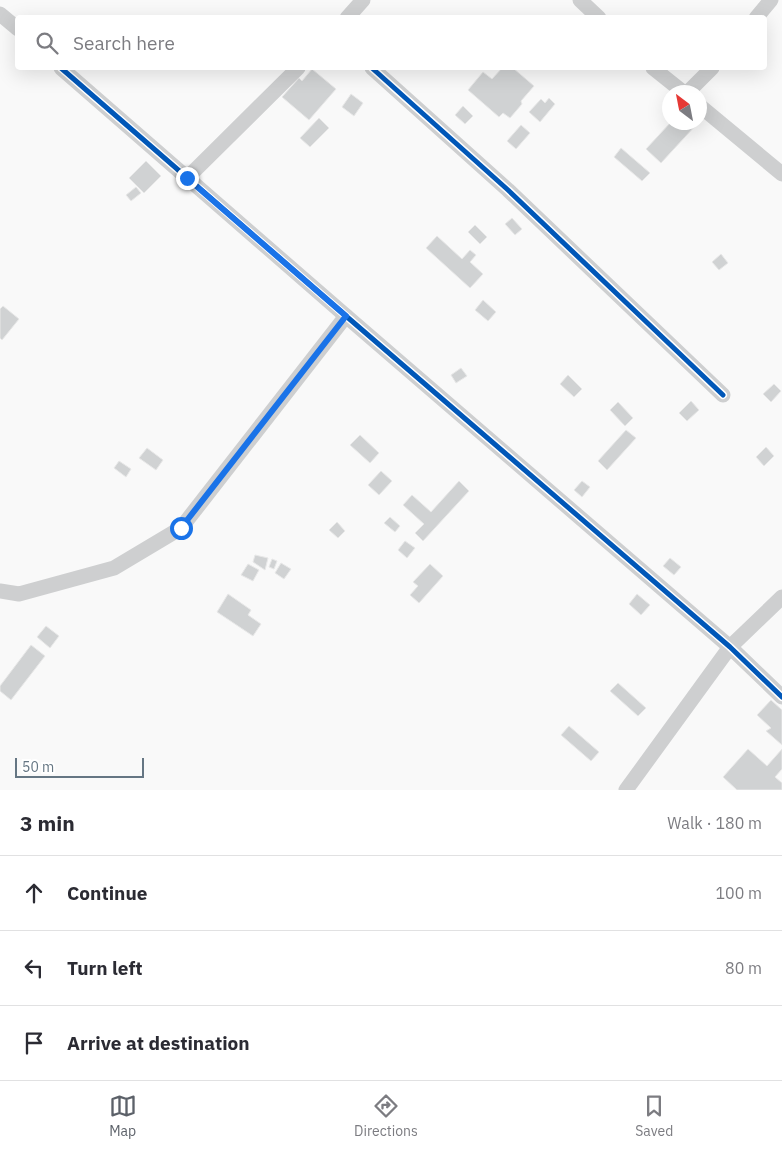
<!DOCTYPE html>
<meta charset="utf-8">
<style>
body{margin:0;font-family:"IBM Plex Sans",sans-serif;background:#f2f2f3;color:#2b2b33}
.compass{position:absolute;left:662px;top:85px;width:45px;height:45px;border-radius:50%;background:#fff;box-shadow:0 5px 20px #0002;rotate:328deg}
.scale{position:absolute;left:15px;bottom:12px;width:129px;box-sizing:border-box;padding-left:5px;border:2px solid #657683;border-top:0;font-size:14px;line-height:18px;white-space:nowrap;color:#657683;-webkit-text-stroke:4px #fff;paint-order:stroke}
.stop{position:absolute;width:15px;height:15px;margin:-11px;border:4px solid #1a73e8;border-radius:50%;background:#fff}
.stop.end{background:#1a73e8;border-color:#fff;box-shadow:0 1px 5px #0008}
.list{margin:0;padding:0;list-style:none}
h2{display:flex;justify-content:space-between;align-items:center;height:65px;margin:0;padding:0 20px;font-size:21px}
h2 small{font-size:16px;font-weight:400;color:#7c7c81}
.list li{display:grid;grid-template-columns:32px 1fr auto;gap:15px;align-items:center;box-sizing:border-box;height:75px;padding:0 20px;border-top:1px solid #e1e1e2}
.list b{display:block;font-size:19px;white-space:nowrap}
.list em{font-size:16px;font-style:normal;color:#7c7c81}
.icon{flex:none;width:28px;height:28px;fill:none;stroke:currentColor;stroke-width:2;stroke-linecap:round;stroke-linejoin:round}
.map{position:relative;flex:none;width:782px;height:790px;overflow:hidden}
.search{position:absolute;background:#fff;box-shadow:0 5px 20px #0002;left:15px;right:15px;top:15px;height:55px;display:flex;align-items:center;gap:12px;box-sizing:border-box;padding:0 18px;border-radius:5px;color:#7c7c81;font-size:19px}
.sheet{height:290px;background:#fff}
nav{display:flex;justify-content:space-around;align-items:center;box-sizing:border-box;height:70px;border-top:1px solid #e1e1e2;background:#fff;font-size:14px;color:#7c7c81}
nav a{display:grid;justify-items:center;gap:2px}
nav .on{color:#5c6169}
.map>svg:first-child{display:block}
.building{fill:#d0d2d3;stroke:#e8e8e8}
.lines{fill:none;stroke-linecap:round;stroke-linejoin:round}
.minor{stroke:#cecfd0;stroke-width:15}
.cycleway-casing{stroke:#fff;stroke-width:8}
.cycleway{stroke:#0057b8;stroke-width:5}
.route{stroke:#1a73e8;stroke-width:6}
</style>
<div class="map">
<svg width="782" height="790" viewBox="0 0 782 790">
<rect width="100%" height="100%" fill="#f9f9f9"/>
<g class="building">
<path d="M502,68H513L534,86L521,101L522,104L510,118L503,113L499,117L468,90L483,72L492,79Z"/>
<path d="M312,69L336,89L309,120L282,97L299,78L302,81Z"/>
<path d="M351,94L363,103L354,116L342,107Z"/>
<path d="M549,98L555,104L540,122L529,112L541,99L545,103Z"/>
<path d="M463,106L473,116L465,124L455,115Z"/>
<path d="M319,118L329,128L310,147L300,138Z"/>
<path d="M671,122H694L696,125L661,163L646,149Z"/>
<path d="M521,125L530,133L516,149L507,141Z"/>
<path d="M621,148L650,173L642,181L614,157Z"/>
<path d="M146,161L161,176L144,193L129,178Z"/>
<path d="M136,187L141,193L131,201L126,195Z"/>
<path d="M512,218L522,229L515,235L505,224Z"/>
<path d="M475,225L487,237L480,244L468,232Z"/>
<path d="M437,236L462,259L470,250L476,255L470,262L483,274L470,288L426,248Z"/>
<path d="M721,254L728,263L719,270L712,262Z"/>
<path d="M483,300L496,312L488,321L475,310Z"/>
<path d="M3,306L19,319L2,340L0,338V309Z"/>
<path d="M461,368L467,376L456,383L451,375Z"/>
<path d="M568,375L582,389L574,397L560,384Z"/>
<path d="M774,384L781,391L771,402L763,394Z"/>
<path d="M691,401L699,410L687,421L679,413Z"/>
<path d="M618,402L633,418L625,426L610,410Z"/>
<path d="M626,430L636,438L607,470L598,461Z"/>
<path d="M360,435L379,453L370,463L350,445Z"/>
<path d="M766,447L774,456L764,466L756,457Z"/>
<path d="M147,448L163,460L156,470L139,458Z"/>
<path d="M119,461L131,469L126,477L114,468Z"/>
<path d="M381,471L392,481L379,495L368,485Z"/>
<path d="M459,481L469,491L423,541L415,533L424,524L403,505L412,495L431,512Z"/>
<path d="M582,481L590,487L582,497L574,490Z"/>
<path d="M390,517L400,526L395,532L384,523Z"/>
<path d="M337,522L345,531L338,538L329,530Z"/>
<path d="M405,541L415,548L407,558L398,550Z"/>
<path d="M255,555L268,558L265,570L253,562Z"/>
<path d="M670,558L681,567L674,575L663,566Z"/>
<path d="M272,559L277,561L274,569L269,567Z"/>
<path d="M281,563L291,569L284,579L275,573Z"/>
<path d="M248,564L259,570L253,581L241,575Z"/>
<path d="M430,564L443,576L419,603L410,595L418,586L413,582Z"/>
<path d="M228,594L251,610L248,615L261,624L253,636L217,612Z"/>
<path d="M637,594L650,605L641,615L629,604Z"/>
<path d="M46,626L59,636L50,648L37,637Z"/>
<path d="M31,645L45,656L11,700L0,691V686Z"/>
<path d="M618,683L646,708L638,716L610,691Z"/>
<path d="M771,700L782,710V745L766,731L771,728L757,715Z"/>
<path d="M569,726L599,752L591,761L561,735Z"/>
<path d="M748,749L767,766L782,749V769L775,777L782,783V790H737L723,777Z"/>
</g>
<g class="lines">
<g class="minor">
<path d="M580,0L599,18"/>
<path d="M0,14L18,29"/>
<path d="M347,18L363,0"/>
<path d="M756,18L771,0"/>
<path d="M61,68L346,316L730,647L782,697"/>
<path d="M372,68L508,190L723,395"/>
<path d="M653,68L683,92"/>
<path d="M688,92L712,68"/>
<path d="M700,106L782,174"/>
<path d="M187,178L298,68"/>
<path d="M0,591L19,594L114,568L181,528L346,316"/>
<path d="M626,790L730,647L782,597"/>
</g>
<g class="cycleway-casing">
<g id="cycleway">
<path d="M61,68L346,316L730,647L782,697"/>
<path d="M372,68L508,190L723,395"/>
</g>
</g>
<use href="#cycleway" class="cycleway"/>
</g>
<g class="lines">
<path class="route" d="M181,528L346,316L187,178"/>
</g>
</svg>
<svg class="compass" viewBox="-18 -18 36 36"><path d="M0-13l5 13h-10z" fill="#e53935"/><path d="M0 13l5-13h-10z" fill="#7c7c81"/></svg>
<div class="scale">50 m</div>
<div class="stop" style="left:181px;top:528px"></div>
<div class="stop end" style="left:187px;top:178px"></div>
<div class="search"><svg class="icon" aria-label="search" viewBox="0 0 24 24"><circle cx="10" cy="10" r="6"/><path d="M15 15l6 6"/></svg>Search here</div>
</div>
<section class="sheet">
<h2>3 min<small>Walk · 180 m</small></h2>
<ul class="list">
<li><svg class="icon" aria-label="ahead" viewBox="0 0 24 24"><path d="M12 20V5M6 11l6-6 6 6"/></svg><div><b>Continue</b></div><em>100 m</em></li>
<li><svg class="icon" aria-label="left" viewBox="0 0 24 24"><path d="M17 20v-9H6M10 6l-5 5 5 5"/></svg><div><b>Turn left</b></div><em>80 m</em></li>
<li><svg class="icon" aria-label="arrive" viewBox="0 0 24 24"><path d="M6 21V4h12l-3 4 3 4H6"/></svg><div><b>Arrive at destination</b></div></li>
</ul>
</section>
<nav>
<a class="on"><svg class="icon" aria-label="map" viewBox="0 0 24 24"><path d="M3 6l6-2 6 2 6-2v14l-6 2-6-2-6 2zM9 4v14M15 6v14"/></svg>Map</a>
<a><svg class="icon" aria-label="directions" viewBox="0 0 24 24"><path d="M12 3l9 9-9 9-9-9zM9 14v-3h6M13 9l2 2-2 2"/></svg>Directions</a>
<a><svg class="icon" aria-label="saved" viewBox="0 0 24 24"><path d="M7 4h10v16l-5-4-5 4z"/></svg>Saved</a>
</nav>
